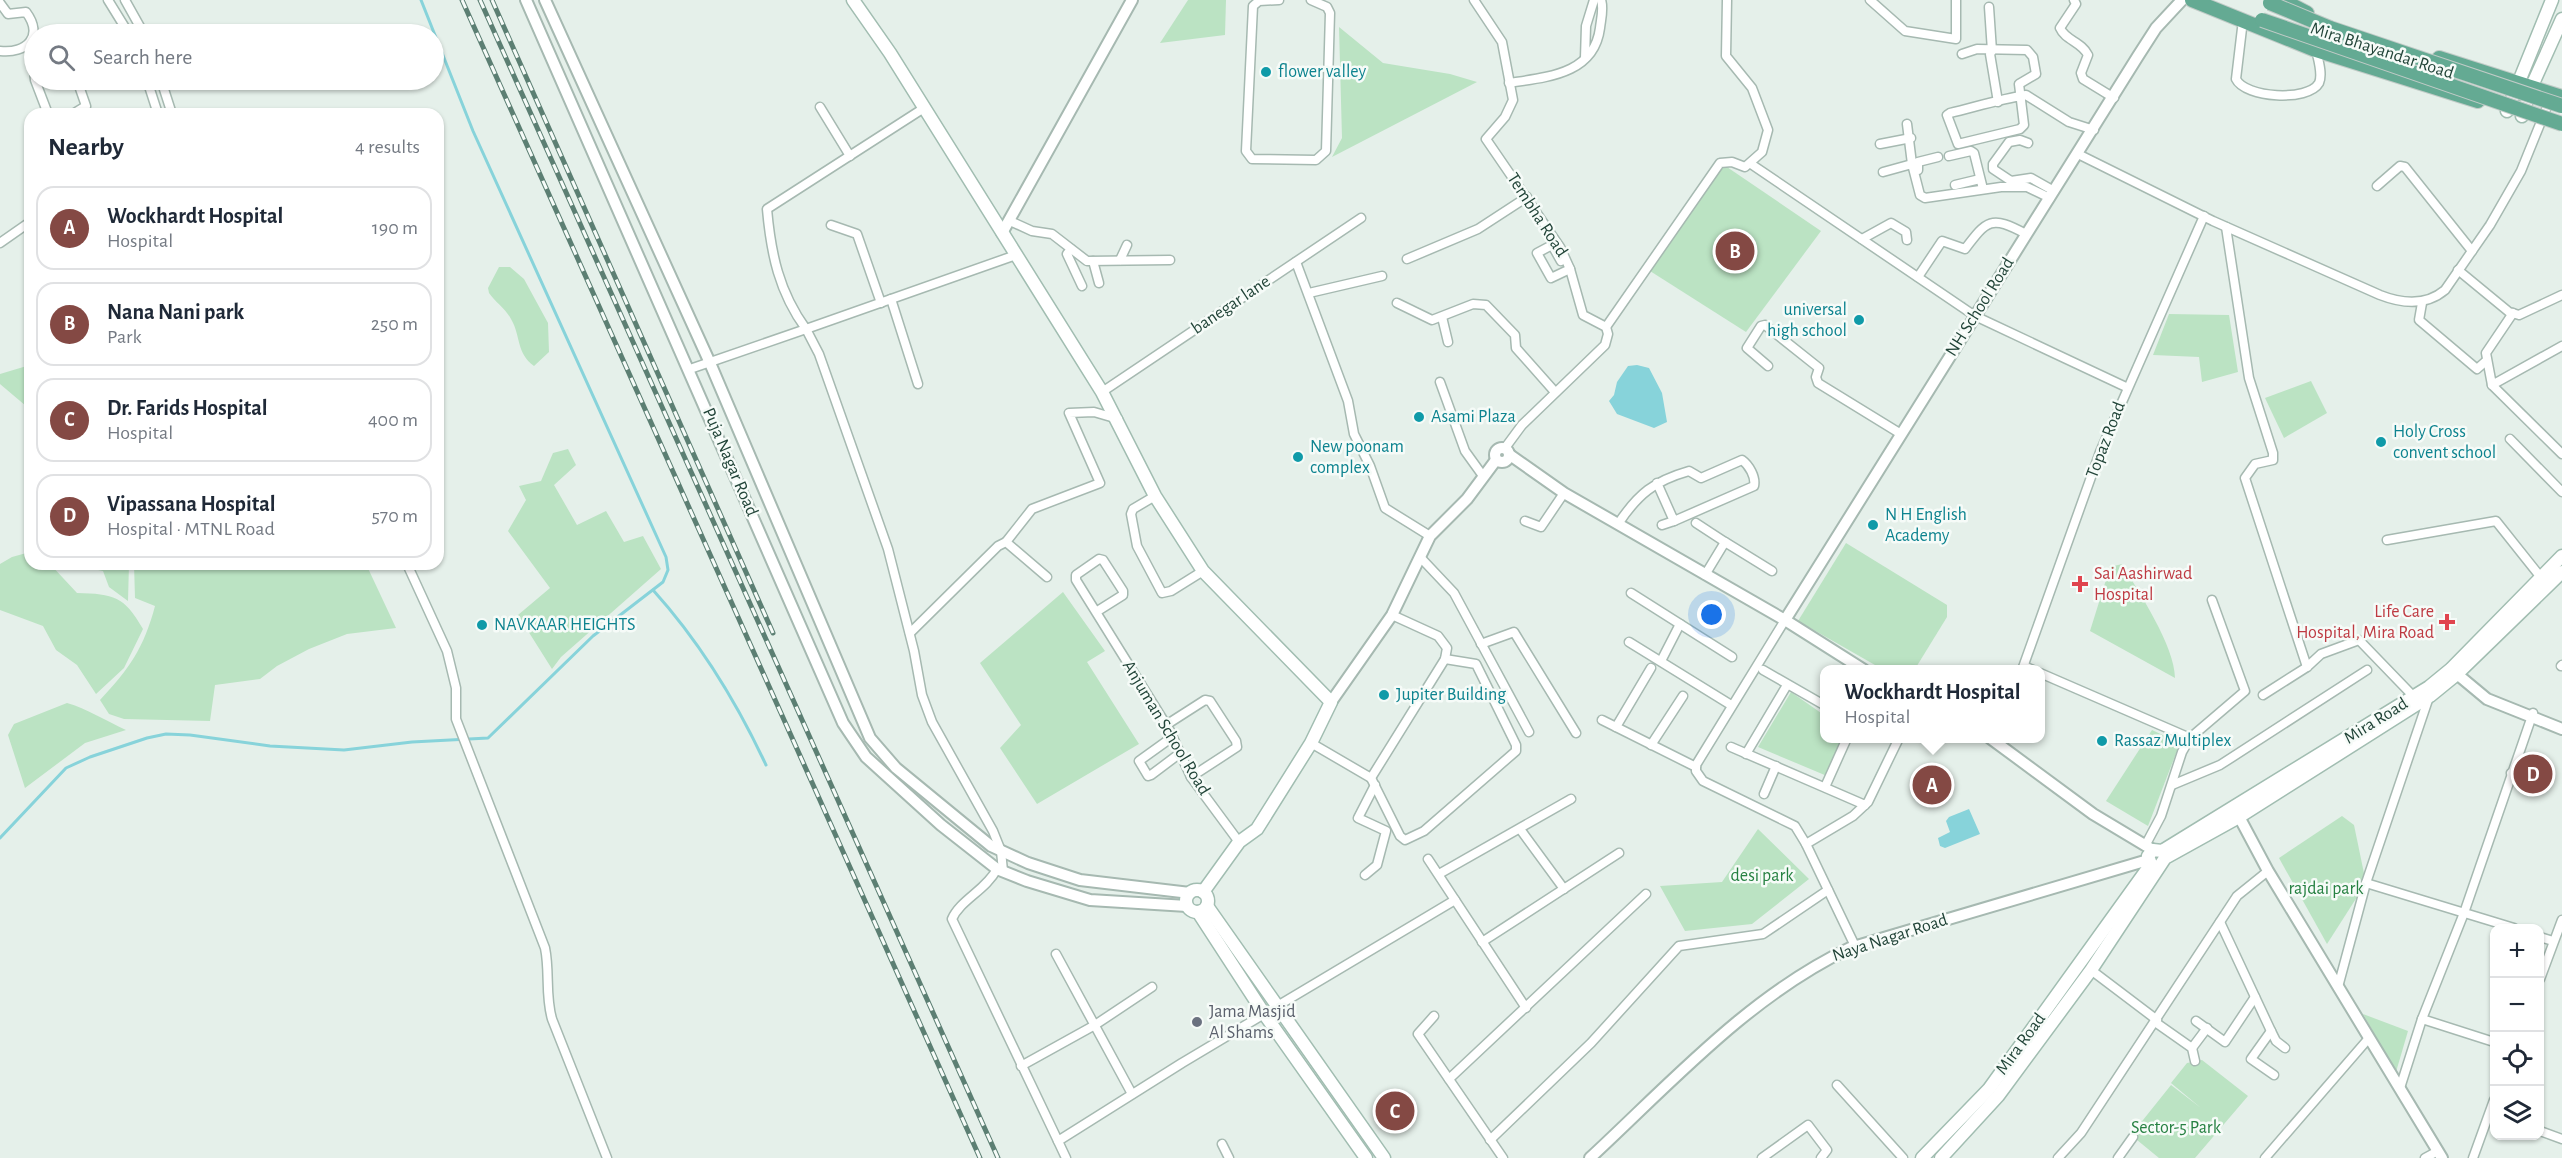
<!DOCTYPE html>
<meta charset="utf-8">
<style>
body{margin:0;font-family:"Alegreya Sans",sans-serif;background:#f6f6f7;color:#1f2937}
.controls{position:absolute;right:18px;bottom:18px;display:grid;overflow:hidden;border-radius:12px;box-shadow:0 2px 4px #0004}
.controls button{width:54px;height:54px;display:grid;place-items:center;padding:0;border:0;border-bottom:2px solid #e0e1e3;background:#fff;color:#1f2937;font:30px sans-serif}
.you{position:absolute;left:1712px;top:615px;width:21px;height:21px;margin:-15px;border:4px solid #fff;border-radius:50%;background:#1a73e8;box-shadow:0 0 0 9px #1a73e833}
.badge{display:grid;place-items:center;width:39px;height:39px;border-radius:50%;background:#844944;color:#fff;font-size:20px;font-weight:700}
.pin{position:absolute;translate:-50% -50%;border:3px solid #fff;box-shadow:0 2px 6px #0006}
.popup{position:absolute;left:1820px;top:665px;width:225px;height:78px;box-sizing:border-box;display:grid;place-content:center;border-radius:12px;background:#fff;filter:drop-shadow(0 2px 4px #0005);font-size:20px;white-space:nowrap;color:#747a83}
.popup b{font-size:22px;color:#1f2937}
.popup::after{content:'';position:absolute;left:50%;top:100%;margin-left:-12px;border:12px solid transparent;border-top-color:#fff}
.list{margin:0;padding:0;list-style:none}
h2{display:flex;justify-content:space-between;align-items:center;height:78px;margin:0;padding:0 24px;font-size:26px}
h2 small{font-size:20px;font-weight:400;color:#747a83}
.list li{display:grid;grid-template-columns:39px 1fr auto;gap:18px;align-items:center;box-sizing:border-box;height:84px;margin:0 12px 12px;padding:0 12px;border:2px solid #e0e1e3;border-radius:18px}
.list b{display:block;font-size:22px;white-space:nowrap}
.list p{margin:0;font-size:20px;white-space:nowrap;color:#747a83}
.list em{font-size:20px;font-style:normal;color:#747a83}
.icon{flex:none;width:33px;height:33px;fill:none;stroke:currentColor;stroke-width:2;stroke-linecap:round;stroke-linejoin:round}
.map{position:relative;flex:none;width:2562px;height:1158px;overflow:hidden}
.search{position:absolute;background:#fff;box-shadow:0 2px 4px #0004;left:24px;top:24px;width:420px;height:66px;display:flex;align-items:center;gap:15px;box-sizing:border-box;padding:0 21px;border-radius:33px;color:#747a83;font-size:22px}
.panel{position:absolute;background:#fff;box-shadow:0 2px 4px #0004;left:24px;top:108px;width:420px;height:462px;border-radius:18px}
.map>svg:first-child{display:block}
.green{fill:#bbe3c3}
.water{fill:#87d3da}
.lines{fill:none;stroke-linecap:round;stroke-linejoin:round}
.stream{stroke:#87d3da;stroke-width:3}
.minor-casing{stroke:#a6b9b1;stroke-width:11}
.tertiary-casing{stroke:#a6b9b1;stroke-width:14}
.secondary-casing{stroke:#a1bdb1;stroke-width:15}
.primary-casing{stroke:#c1cbc7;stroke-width:16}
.minor{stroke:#fff;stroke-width:8}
.tertiary{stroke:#fff;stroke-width:10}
.secondary{stroke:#fff;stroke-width:12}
.primary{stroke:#64aa93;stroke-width:14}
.rail-casing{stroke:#5c7f73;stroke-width:5}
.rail{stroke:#f6fbf8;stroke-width:3;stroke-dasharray:9;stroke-linecap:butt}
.primary-bridge-casing{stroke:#c1cbc7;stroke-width:16;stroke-linecap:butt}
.primary-bridge{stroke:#64aa93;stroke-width:14}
.culture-dot{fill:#0f9aa8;stroke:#f6fbf8;stroke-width:2}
.health-dot{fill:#e0444e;stroke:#f6fbf8;stroke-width:2}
.worship-dot{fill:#6b7280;stroke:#f6fbf8;stroke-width:2}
.labels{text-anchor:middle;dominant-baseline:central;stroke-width:5;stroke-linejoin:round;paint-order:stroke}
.street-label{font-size:18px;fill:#214438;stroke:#f6fbf8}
.culture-label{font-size:18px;fill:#0d838f;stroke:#f6fbf8;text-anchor:start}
.health-label{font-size:18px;fill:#be3a42;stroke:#f6fbf8;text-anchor:start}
.park-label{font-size:18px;fill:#268142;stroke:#f6fbf8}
.worship-label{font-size:18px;fill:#5b616d;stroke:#f6fbf8;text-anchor:start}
</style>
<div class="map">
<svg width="2562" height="1158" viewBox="0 0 2562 1158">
<rect width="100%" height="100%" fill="#e5f0ea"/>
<g class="green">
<path d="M1188,0H1226L1225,35L1160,43Z"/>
<path d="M1339,27L1383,63L1450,74L1477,82L1332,157L1342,138Z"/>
<path d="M1724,165L1821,231L1746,332L1650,271Z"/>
<path d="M499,267H510L524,279L548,323L549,352L534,366C516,353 521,336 511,319C506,309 495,302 489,293L488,288Z"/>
<path d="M2169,314L2229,315L2238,372L2202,382L2199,357L2153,355Z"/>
<path d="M30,365V418L26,406L0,384V374Z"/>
<path d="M2311,381L2327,413L2284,438L2265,398Z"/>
<path d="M568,449L576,465L554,485L577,525L606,511L624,542L643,536L661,569L561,657L552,669L518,615L550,588L508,531L526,500L519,486L541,481L553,453Z"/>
<path d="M1846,543L1947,605V617L1915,669H1882L1798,621Z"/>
<path d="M30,552V564H50L77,593C114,594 124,596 143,629L124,668L96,694L77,665L56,650L43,626L0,610V564L12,557Z"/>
<path d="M98,564H129L128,601L109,587L103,571L98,570Z"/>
<path d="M134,564H366L396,628L347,634L309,649L277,666L260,679L215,685L210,721L124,719L109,714L100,700C129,669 144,648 155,606L135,598Z"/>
<path d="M2122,564C2138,591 2175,646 2175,678L2090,631L2110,567Z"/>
<path d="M1063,592L1105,651L1087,662L1139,744L1037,804L1000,748L1021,725L980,663Z"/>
<path d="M1791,692L1824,715V738L1845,739L1827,776L1758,747Z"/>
<path d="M67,703C86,708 108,722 126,730L85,743L25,788L8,735L14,724Z"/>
<path d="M2152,730L2180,743L2148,826L2106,801Z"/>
<path d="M2342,816L2354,825L2366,883L2327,944L2279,858Z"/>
<path d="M1758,829L1809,879L1752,924L1685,931L1660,886L1722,882Z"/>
<path d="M2363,1014L2408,1031L2396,1072Z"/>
<path d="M2202,1060L2248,1096L2195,1158H2159L2131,1135L2171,1085L2201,1108L2171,1083L2187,1063Z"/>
</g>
<g class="water">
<path d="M1637,365L1649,368L1662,393L1667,422L1654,428L1617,414L1609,401L1614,395L1617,382L1628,366Z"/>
<path d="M1969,809L1980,834L1945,848L1940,846L1938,838L1950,832L1946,821L1949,817Z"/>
</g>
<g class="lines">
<g class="stream">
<path d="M653,590C699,641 737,703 766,765"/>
<path d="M0,838L66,768L90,757L147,738L166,734L190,735L270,746L344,750L412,742L488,738L593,636L663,582L668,570L666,557L473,131L421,0"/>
</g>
<g class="minor-casing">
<g id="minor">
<path d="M108,0L129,34"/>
<path d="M125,0L144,34"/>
<path d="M1279,0L1259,1L1253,6L1246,151L1252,159L1316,160L1326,151L1330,13L1327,7L1311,0"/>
<path d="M1474,0L1502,42L1513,100L1505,117L1486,139L1560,247L1570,269L1583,315L1606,327L1608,334L1605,345L1522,425L1505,448"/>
<path d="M1870,0L1905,31L1956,39V0"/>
<path d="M2074,0L2076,4L2060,28C2065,40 2082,42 2088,55L2081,73L2083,79L2114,98"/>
<path d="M0,3L8,14L26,12C44,36 27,54 0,51"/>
<path d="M1989,7L1992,51L1990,54L1998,102"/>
<path d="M2243,20L2236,79C2245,98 2308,102 2319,83C2323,74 2318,59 2316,50"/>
<path d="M1962,54L1977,49L2027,50L2033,57L2036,74L2019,84L2024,125L2020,129L1958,144L1947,115L1950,113C1975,107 2001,99 2026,95L2069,122L2094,130"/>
<path d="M1585,58L1586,26L1594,0"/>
<path d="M34,70L35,80L48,114"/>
<path d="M147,80L158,114"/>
<path d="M161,80L171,111"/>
<path d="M1509,83C1548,77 1594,74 1600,28C1601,19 1604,8 1601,0"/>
<path d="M820,107L850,156"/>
<path d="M73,114L86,106L77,80"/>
<path d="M1907,124L1912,164L1920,195L1925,198L2001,187H2027L2050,198"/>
<path d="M2028,143L2020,140L2009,142L1993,164V169L2011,181L2031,178L2054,191"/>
<path d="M1880,144L1911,138"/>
<path d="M2078,154L2213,221L2380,295C2403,304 2426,306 2445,290L2490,225L2521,171L2551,97"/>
<path d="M1949,156L1971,151L1974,153L1983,189"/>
<path d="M1751,164L1975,316L2126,387"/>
<path d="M1918,170V162L1938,157"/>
<path d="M1883,172L1912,164"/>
<path d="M1955,185L1980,179"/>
<path d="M2377,186L2400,166L2405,167L2472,251"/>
<path d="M1010,221L1032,231L1052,234L1087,261L1170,260"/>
<path d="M831,225L857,234L881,303"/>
<path d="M2226,227L2249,378L2273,453V460L2255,464L2245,478L2307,667"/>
<path d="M1862,239L1891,223L1906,232L1907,240"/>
<path d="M0,243L30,222"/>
<path d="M1071,249L1067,254L1082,286"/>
<path d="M1407,259L1478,229L1527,197"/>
<path d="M1120,260L1127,245"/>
<path d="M1093,261L1099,283"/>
<path d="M1561,261L1552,245L1537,253L1551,278L1570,269"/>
<path d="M1296,262L1348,401L1354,434L1370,466L1385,508L1430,536"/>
<path d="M2458,270L2509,312L2519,315L2562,295"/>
<path d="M1918,277L1942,241L1965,249C1987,220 1991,215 2026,234"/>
<path d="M1309,293L1382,276"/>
<path d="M891,299L918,384"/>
<path d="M1397,303L1432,320L1473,304L1486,305L1515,335L1516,348L1555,392"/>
<path d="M2422,303L2419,320L2477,369L2486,361"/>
<path d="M2513,313L2486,353L2492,385L2562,346"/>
<path d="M1442,317L1448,342"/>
<path d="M1606,327L1720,163L1732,162L1745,167L1762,152L1768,130L1752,88L1726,56L1727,0"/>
<path d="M1768,366L1747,348L1761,326L1765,325L1819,368L1816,377L1818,383L1901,434"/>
<path d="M690,369L806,329C779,292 771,254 767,209L924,108"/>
<path d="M1440,382L1465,451L1483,476"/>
<path d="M2492,385L2562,454"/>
<path d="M1102,392L1361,218"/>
<path d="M2510,439L2562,492"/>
<path d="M1155,496L1133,509L1131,514L1137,546L1162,593L1171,591L1203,571"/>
<path d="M1525,521L1541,527L1564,493"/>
<path d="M1696,523L1725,542"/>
<path d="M1618,524C1638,494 1654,481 1689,471L1701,478L1742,460C1749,465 1756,477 1754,486L1674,521L1657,483"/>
<path d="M1662,525L1674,521"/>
<path d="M2387,540L2496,521L2543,580"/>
<path d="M1006,542L1032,509L1100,483L1069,413L1094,412L1118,419"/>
<path d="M1420,557L1454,593L1529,732"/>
<path d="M407,564L447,651L456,688V719L545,948C550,972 545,995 552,1019L607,1158"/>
<path d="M1705,575L1725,542L1772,571"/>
<path d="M1631,593L1732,657"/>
<path d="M1096,612L1123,595V591L1103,560L1099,559L1076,575V580L1170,731L1191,777L1239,842"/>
<path d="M1785,620L1696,765V771L1703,781L1795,826L1806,844L1855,946"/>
<path d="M910,633L998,546L1006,542L1047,577"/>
<path d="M1629,642L1731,705"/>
<path d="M1481,644L1514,632L1576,733"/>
<path d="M1661,661L1680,624"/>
<path d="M2024,666L2033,670"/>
<path d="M2561,666L2562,665"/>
<path d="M1763,670L1824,705"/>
<path d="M2022,670L2100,452L2204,216"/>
<path d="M2040,673L2190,738L2245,691L2212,600"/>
<path d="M2430,694L2366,883L2514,928"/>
<path d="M2263,695L2307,667L2321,654L2359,640L2416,699"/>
<path d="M1602,720L1696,767"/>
<path d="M1166,725L1205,700L1210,701L1236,741L1237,747L1191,777"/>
<path d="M1616,727L1651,668"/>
<path d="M1171,738L1139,761L1148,776L1151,775L1179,754"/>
<path d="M1311,743L1371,778L1445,659L1447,648L1438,636L1392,615"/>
<path d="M1651,745L1683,696"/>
<path d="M1731,747L1865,805"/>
<path d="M1746,754L1787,685"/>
<path d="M2511,773L2541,784"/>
<path d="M1371,778L1400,836L1405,840L1424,831L1516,751V745L1476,664L1445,659"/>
<path d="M2172,785L2220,765L2367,670"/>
<path d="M1825,787L1847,738"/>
<path d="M1764,794L1776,766"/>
<path d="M1520,829L1564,889"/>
<path d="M1806,844L1853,816L1868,802L1899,738"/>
<path d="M2145,846L2161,816L2182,752L2190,738"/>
<path d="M1428,859L1526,1008"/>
<path d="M997,869C986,890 960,900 952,919L1058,1141L1182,1063L1455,900"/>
<path d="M1003,871L1001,851L993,831L932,722L922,695L914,651L888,549L819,354L806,329L1016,255"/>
<path d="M1439,874L1571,799"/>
<path d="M1365,875L1377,865L1386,831L1358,818L1375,785"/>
<path d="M2220,922L2271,1031L2276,1041L2285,1048"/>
<path d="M2540,937L2553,941"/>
<path d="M1482,942L1619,853"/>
<path d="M1056,954L1132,1094"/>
<path d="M2091,970L2157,1020"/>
<path d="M2540,979L2562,920"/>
<path d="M2338,987L2366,883"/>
<path d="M1434,1016L1418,1034L1503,1158"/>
<path d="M2422,1019L2464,913L2533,713"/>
<path d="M2196,1021L2225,1042L2255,997"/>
<path d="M2155,1022L2192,1048L2195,1061"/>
<path d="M2271,1031L2251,1059L2274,1075"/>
<path d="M2192,1048L2207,1028"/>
<path d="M1021,1066L1095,1025L1152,987"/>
<path d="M1449,1079L1646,894"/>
<path d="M1837,1085L1903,1158"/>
<path d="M2400,1088L2422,1019L2494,1042"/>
<path d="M2540,1131L2562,1139"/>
<path d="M1490,1140L1591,1043L1679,946L1763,934L1828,890"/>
<path d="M1058,1141L1066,1158"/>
<path d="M1222,1144L1229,1158"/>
<path d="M1762,1158L1808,1125L1827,1150L1821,1158"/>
<path d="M2058,1158L2081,1133L2237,896L2268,871"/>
<path d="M2118,1158L2133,1137"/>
<path d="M2265,1158L2369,1038"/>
<path d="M2425,1158L2438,1151"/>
<path d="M2473,1158L2494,1100"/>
</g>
</g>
<g class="tertiary-casing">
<g id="tertiary">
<path d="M526,0L843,723L866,757L941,825L997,869L1027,881L1090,900L1187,906"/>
<path d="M545,0L710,363L870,738L896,768L991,846L1028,863L1080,880L1190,893"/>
<path d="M1002,233L1132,0"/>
<circle cx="1502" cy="455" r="7"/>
<path d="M1510,455L1564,493L1785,620L1864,670"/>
<path d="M1785,620L2138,56L2156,28L2182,0"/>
<path d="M2451,669L2487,699L2562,729"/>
<path d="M1331,702L1392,615L1430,536L1467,499L1496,460"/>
<path d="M1990,738L2093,814L2153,850"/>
<path d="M2236,811L2268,871L2442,1158"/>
<path d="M1590,1158C1671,1083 1749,996 1850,948L2148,860"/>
</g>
</g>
<g class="secondary-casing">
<g id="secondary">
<path d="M853,0L890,53L1102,392L1155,496L1203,571L1331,702L1311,743L1257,829L1239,842L1203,892"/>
<path d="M2507,111L2552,0"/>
<path d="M2522,116L2531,88L2562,19"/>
<path d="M2151,864L2148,856L2153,850L2162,851L2429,687L2451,669L2562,556"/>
<circle cx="1197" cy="901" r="11"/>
<path d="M1207,906L1384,1158"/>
<path d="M1198,912L1265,1015L1366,1158"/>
<path d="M1922,1158L1989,1089L2151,864"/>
<path d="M1941,1158L1998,1096L2091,970L2165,858L2239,817L2430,696L2457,674L2562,572"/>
</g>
</g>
<g class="primary-casing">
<g id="primary">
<path d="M2192,0L2313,49L2478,101"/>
<path d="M2282,0L2307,13"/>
<path d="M2439,58L2562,97"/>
</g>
</g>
<use href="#minor" class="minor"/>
<use href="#tertiary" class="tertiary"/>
<use href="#secondary" class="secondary"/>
<use href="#primary" class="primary"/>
<g class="rail-casing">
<g id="rail">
<path d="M462,0L980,1158"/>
<path d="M480,0L998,1158"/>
<path d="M492,0L773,633"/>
</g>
</g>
<use href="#rail" class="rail"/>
<g class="primary-bridge-casing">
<g id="primary-bridge">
<path d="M2270,3L2330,28L2562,106"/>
<path d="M2262,20L2562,124"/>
</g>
</g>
<use href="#primary-bridge" class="primary-bridge"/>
</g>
<g class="culture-dot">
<circle cx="1266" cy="72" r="6"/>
<circle cx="1859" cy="320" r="6"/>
<circle cx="1419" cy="417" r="6"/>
<circle cx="2381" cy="442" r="6"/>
<circle cx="1298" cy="457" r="6"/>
<circle cx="1873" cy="525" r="6"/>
<circle cx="482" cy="625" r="6"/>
<circle cx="1384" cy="695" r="6"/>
<circle cx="2102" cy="741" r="6"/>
</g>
<g class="health-dot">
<path d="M2077 575h6v6h6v6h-6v6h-6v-6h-6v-6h6z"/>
<path d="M2444 613h6v6h6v6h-6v6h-6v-6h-6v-6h6z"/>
</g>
<circle class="worship-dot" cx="1197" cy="1022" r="6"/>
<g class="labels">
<g class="street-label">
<text transform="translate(2382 51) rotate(18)">Mira Bhayandar Road</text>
<text transform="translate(1537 215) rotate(57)">Tembha Road</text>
<text transform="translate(1231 305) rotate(-34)">banegar lane</text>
<text transform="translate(1980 307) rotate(-58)">NH School Road</text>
<text transform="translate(2106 440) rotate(-69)">Topaz Road</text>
<text transform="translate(730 462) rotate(67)">Puja Nagar Road</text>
<text transform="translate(2376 721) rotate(-32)">Mira Road</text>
<text transform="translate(1166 728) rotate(59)">Anjuman School Road</text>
<text transform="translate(1890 938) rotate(-18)">Naya Nagar Road</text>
<text transform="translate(2021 1044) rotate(-54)">Mira Road</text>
</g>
<g class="culture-label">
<text x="1278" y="72">flower valley</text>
<text x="1847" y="310" text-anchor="end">universal<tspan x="1847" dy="21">high school</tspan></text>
<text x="1431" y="417">Asami Plaza</text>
<text x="2393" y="432">Holy Cross<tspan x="2393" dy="21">convent school</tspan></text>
<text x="1310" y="447">New poonam<tspan x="1310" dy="21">complex</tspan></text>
<text x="1885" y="515">N H English<tspan x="1885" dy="21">Academy</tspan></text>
<text x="494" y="625">NAVKAAR HEIGHTS</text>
<text x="1396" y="695">Jupiter Building</text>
<text x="2114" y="741">Rassaz Multiplex</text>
</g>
<g class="health-label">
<text x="2094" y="574">Sai Aashirwad<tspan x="2094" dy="21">Hospital</tspan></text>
<text x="2434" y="612" text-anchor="end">Life Care<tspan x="2434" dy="21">Hospital, Mira Road</tspan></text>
</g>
<g class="park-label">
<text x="1762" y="876">desi park</text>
<text x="2326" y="889">rajdai park</text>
<text x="2176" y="1128">Sector-5 Park</text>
</g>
<g class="worship-label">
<text x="1209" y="1012">Jama Masjid<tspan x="1209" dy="21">Al Shams</tspan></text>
</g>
</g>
</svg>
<div class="controls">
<button>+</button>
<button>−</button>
<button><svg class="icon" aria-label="locate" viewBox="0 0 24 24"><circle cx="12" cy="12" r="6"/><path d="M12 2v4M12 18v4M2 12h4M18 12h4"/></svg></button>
<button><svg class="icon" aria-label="layers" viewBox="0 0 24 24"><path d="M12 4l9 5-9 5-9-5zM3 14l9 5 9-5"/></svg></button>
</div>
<div class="you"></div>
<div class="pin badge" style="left:1932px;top:785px">A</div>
<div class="popup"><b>Wockhardt Hospital</b>Hospital</div>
<div class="pin badge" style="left:1735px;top:251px">B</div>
<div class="pin badge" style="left:1395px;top:1111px">C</div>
<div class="pin badge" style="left:2533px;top:774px">D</div>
<div class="search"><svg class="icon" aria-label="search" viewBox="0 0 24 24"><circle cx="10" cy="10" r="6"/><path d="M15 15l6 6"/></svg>Search here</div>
<section class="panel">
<h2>Nearby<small>4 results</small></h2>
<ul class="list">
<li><span class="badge">A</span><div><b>Wockhardt Hospital</b><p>Hospital</p></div><em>190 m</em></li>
<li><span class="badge">B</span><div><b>Nana Nani park</b><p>Park</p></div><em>250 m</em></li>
<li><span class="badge">C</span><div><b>Dr. Farids Hospital</b><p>Hospital</p></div><em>400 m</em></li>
<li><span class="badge">D</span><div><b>Vipassana Hospital</b><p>Hospital · MTNL Road</p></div><em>570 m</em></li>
</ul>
</section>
</div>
